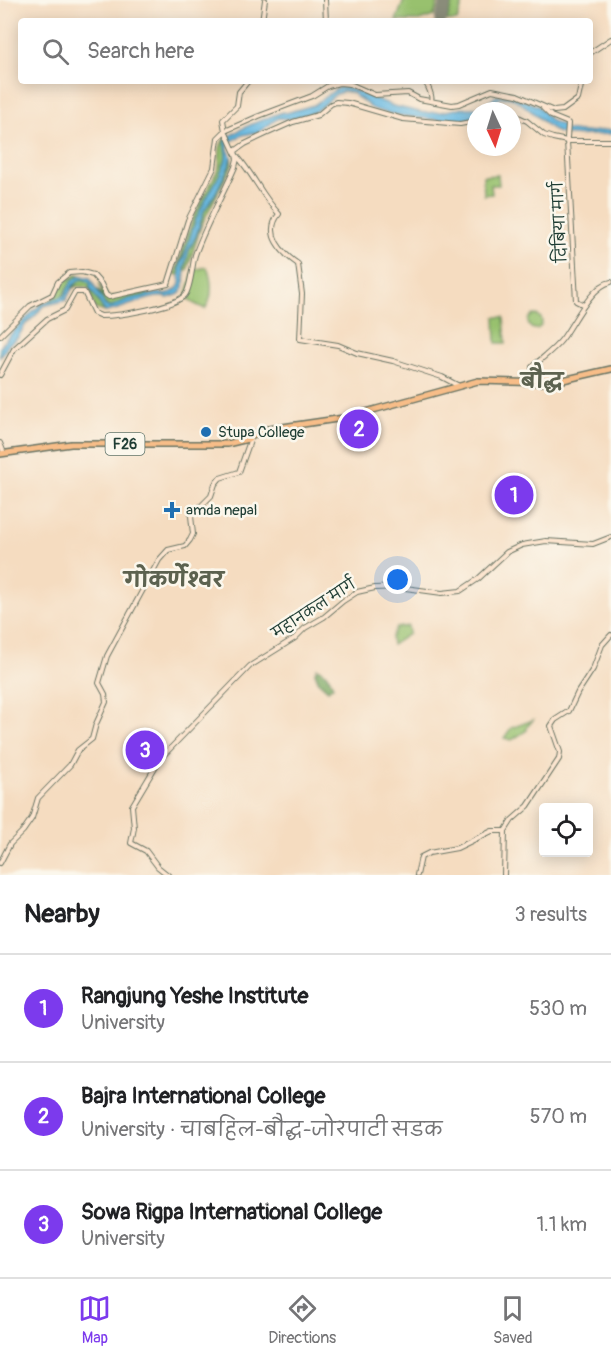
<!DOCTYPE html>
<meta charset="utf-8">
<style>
body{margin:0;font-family:Pangolin,"Playpen Sans Deva",sans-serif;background:#f6f6f6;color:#202124}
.controls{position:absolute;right:18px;bottom:18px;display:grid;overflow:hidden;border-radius:6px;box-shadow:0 3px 15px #0003}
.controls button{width:54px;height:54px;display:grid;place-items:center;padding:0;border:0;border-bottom:2px solid #e0e0e0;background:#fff;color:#202124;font:30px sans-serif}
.compass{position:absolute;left:467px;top:102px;width:54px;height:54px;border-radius:50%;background:#fff;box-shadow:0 3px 15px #0003;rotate:176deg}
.you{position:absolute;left:398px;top:580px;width:21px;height:21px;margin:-15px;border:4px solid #fff;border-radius:50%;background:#1a73e8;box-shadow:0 0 0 9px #1a73e833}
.badge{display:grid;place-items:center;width:39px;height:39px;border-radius:50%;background:#7c3aed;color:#fff;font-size:20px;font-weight:700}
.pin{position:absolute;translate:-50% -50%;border:3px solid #fff;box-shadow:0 2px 6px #0006}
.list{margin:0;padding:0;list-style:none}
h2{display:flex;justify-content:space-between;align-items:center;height:78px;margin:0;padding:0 24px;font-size:26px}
h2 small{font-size:20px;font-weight:400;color:#757577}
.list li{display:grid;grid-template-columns:39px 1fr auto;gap:18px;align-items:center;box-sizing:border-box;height:108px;padding:0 24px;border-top:2px solid #e0e0e0}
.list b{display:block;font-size:22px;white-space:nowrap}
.list p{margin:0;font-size:20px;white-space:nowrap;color:#757577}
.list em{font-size:20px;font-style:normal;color:#757577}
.icon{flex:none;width:33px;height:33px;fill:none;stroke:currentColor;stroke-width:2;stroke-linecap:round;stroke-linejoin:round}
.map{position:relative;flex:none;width:611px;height:875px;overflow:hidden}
.search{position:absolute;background:#fff;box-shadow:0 3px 15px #0003;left:18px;right:18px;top:18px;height:66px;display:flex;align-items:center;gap:15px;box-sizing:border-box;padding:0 21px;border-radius:6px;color:#757577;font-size:22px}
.sheet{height:402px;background:#fff}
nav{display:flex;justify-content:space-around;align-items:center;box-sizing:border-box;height:84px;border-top:2px solid #e0e0e0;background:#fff;font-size:16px;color:#757577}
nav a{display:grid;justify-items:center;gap:3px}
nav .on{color:#7c3aed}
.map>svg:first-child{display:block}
.green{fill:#98c16e;stroke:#5c7f51;stroke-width:1.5}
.forest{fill:#7aa761;stroke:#4c724a;stroke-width:1.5}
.water{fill:#65b7e1;stroke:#427a8a;stroke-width:1.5}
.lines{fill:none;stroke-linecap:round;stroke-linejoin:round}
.taxiway{stroke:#8a8c7a;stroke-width:5}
.runway{stroke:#8a8c7a;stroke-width:12}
.secondary-casing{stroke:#6a7565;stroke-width:6}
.primary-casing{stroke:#6a7565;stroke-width:8}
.secondary{stroke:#fce5cf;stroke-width:4}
.primary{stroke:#f7bd88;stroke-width:5}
.poi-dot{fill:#1f6fb2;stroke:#fbf7ec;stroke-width:2}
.labels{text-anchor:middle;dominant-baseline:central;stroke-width:5;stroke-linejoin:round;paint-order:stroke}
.shield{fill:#fbf7ec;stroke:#61756b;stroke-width:1.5}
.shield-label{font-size:14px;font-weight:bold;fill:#1f3d34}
.street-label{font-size:15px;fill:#1f3d34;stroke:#fbf7ec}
.poi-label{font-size:15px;fill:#1f3d34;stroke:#fbf7ec;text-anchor:start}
.district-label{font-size:21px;font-weight:bold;fill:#5c624f;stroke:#fbf7ec}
</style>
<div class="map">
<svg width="611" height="875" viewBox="0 0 611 875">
<rect width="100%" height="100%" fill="#fbf7ec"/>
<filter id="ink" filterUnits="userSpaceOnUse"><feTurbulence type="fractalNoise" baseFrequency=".0167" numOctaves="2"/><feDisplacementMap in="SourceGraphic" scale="12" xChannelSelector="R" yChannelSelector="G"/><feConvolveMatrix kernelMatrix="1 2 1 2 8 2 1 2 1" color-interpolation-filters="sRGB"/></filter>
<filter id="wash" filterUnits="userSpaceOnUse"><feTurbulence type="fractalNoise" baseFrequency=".008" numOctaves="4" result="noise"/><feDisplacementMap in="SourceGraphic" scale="24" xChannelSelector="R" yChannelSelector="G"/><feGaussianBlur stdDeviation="1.35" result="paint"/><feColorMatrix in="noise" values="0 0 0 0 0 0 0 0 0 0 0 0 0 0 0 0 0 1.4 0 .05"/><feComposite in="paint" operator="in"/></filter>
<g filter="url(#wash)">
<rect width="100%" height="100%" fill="#f5dcc0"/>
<g class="green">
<path d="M404,0H439L434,16L419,21H396Z"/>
<path d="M453,0H464L457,21H447Z"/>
<path d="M229,136L224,143L227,156L225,164L196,219L190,241L180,263L181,276L175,274L193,218L219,167L220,148L223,140Z"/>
<path d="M231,156L232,165L201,226L187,271H185L187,255L196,236L204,211L215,194L229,166Z"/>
<path d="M498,175L499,185H491L492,194L484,195L483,176Z"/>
<path d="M207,267C212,280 214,297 205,309L193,303L186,297L194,270Z"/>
<path d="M76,275L84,276H80L67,288L63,297L44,303L56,296L63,282Z"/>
<path d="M81,279L86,280L90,283V288L105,312L96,309L90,295L92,294L87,287L77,286L71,289Z"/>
<path d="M99,283L108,298L153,291L142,293H148L149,295L128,299L110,308L103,302L98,289L105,299L116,298H105Z"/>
<circle cx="535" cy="322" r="7"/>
<path d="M495,317H504L506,343H496Z"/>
<path d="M408,626L409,634L392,645L391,638L396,628Z"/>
<path d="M533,720L527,727V730L512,740L504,738L511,728Z"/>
</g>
<path class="forest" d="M317,668C325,670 330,678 333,686L328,690L319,682L315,672Z"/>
<path class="water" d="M339,87H347L393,106L424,113L441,112L461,108H482L496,96L510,95L538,106L551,121L564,126L565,130C571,130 578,133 585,132C594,132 602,130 611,130V134C593,134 577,138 559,133C543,128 516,85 495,101C491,103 488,108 485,111H476L475,117C471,118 466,120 461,120C445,121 383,116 370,107C365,103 362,99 355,96L353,93L344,91L336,94L316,111L291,119L278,118L259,132L242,135L229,142L228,149L231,156L229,166L215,194L204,211L196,236L189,250L185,266L184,287L179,294L168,298C154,292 122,310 105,312L90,288V283L86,280L81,279L73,286L66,300L43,306L35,316L25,325L18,337L9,344L0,357V348L7,338L41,304L64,296L72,281L80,276L90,278L105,305L109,308L128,299L159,293L166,295C191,285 174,277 182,261C188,247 191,231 197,217C205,198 218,181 225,162C228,155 223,148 226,140C234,130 269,117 283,112L286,113L314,105Z"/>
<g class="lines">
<path class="taxiway" d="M437,21L441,18"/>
<path class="runway" d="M440,21L447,0"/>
</g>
</g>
<g filter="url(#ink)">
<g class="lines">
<g class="secondary-casing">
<g id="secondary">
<path d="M325,0L326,21"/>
<path d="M262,21L265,0"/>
<path d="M590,53L611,39"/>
<path d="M424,81C428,85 433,97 431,101"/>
<path d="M543,108L551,116L568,123L567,138"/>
<path d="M512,114L527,121L544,135L553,138L567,141H611"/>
<path d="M567,141C570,195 573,248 576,301L584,305"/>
<path d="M235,153L225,131L223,120L237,106L239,92L248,81"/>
<path d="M237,156C253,174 262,196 279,214C263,234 282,253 298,264L302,294L300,339L338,345L357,353L393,361L442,377L459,386"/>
<path d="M0,336L30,306L52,295L58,282L69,273L82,272L93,275L101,284L106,295L109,297L168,284L188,220L214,168L218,138L225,131L259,116L312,96L328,86L339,83L350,84L375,95L408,93L419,99L452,105L459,104L492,90L517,95L554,111L563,110L578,99L582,81"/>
<path d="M0,375L14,349L47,319L65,310L75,292H84L94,313L101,316C118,316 175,307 185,295C191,288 192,265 195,255C206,224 222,197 235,167L237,159L235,151L245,144L266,134L293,122L318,115L331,104L336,102L348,103L403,119L460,124L476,121"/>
<path d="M533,382L532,367C542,358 555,349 563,338C574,323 592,285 611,282"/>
<path d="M0,443L4,453"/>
<path d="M0,863L10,844L23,831L32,818L38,798L70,765L78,750L92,739L96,724L106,702L105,694L99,683L107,656L159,560L168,550L185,546L190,540L193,534L191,516L211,496L215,484L220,478L239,472L251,438"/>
<path d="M168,875L158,867L146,851L131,843L134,828L132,806L160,759L250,666L295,638L305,628L324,617L343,601L357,592L375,588L398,587L442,593L460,591L478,579L507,552L522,545L546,541L593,544L611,537"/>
<path d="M417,875L421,857L429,853L457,848L492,831H505"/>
<path d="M504,875L505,831L512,820L528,806L559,759L560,752L551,726L555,720L569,711L578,692L593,669L602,645L611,635"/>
</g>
</g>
<g class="primary-casing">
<path id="primary" d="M0,454L71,444H227L248,439L262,430L344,418L478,381L550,383L611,369"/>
</g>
<use href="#secondary" class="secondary"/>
<use href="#primary" class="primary"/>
</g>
</g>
<g class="poi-dot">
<circle cx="206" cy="432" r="6"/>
<path d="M169 501h6v6h6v6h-6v6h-6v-6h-6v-6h6z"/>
</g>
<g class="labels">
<rect class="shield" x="105.5" y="433" width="39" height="22" rx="4.5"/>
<g class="shield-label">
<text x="125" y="444">F26</text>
</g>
<g class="street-label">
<text transform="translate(560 222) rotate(-93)">दिबिया मार्ग</text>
<text transform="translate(314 609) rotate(-33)">महानकल मार्ग</text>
</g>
<g class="poi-label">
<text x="218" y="432">Stupa College</text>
<text x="186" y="510">amda nepal</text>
</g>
<g class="district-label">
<text x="542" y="381">बौद्ध</text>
<text x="174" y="580">गोकर्णेश्वर</text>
</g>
</g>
</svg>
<div class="controls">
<button><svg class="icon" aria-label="locate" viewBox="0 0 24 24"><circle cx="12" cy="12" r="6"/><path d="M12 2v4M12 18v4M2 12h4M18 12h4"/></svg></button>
</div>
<svg class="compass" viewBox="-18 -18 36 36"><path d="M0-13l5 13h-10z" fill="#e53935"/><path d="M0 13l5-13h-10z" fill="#757577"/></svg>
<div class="you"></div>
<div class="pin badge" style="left:514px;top:495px">1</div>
<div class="pin badge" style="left:359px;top:429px">2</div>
<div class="pin badge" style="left:145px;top:750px">3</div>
<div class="search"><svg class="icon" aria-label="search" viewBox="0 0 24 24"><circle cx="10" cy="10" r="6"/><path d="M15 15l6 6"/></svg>Search here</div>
</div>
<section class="sheet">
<h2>Nearby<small>3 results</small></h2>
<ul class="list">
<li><span class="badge">1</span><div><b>Rangjung Yeshe Institute</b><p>University</p></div><em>530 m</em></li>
<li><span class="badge">2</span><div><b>Bajra International College</b><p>University · चाबहिल-बौद्ध-जोरपाटी सडक</p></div><em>570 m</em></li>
<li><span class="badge">3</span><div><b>Sowa Rigpa International College</b><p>University</p></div><em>1.1 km</em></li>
</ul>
</section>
<nav>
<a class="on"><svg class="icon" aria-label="map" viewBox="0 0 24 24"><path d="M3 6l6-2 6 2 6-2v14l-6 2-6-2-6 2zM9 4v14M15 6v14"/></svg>Map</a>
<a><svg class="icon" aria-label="directions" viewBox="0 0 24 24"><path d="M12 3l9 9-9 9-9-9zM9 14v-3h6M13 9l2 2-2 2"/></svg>Directions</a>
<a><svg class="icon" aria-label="saved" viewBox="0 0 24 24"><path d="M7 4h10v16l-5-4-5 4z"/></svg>Saved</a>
</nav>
